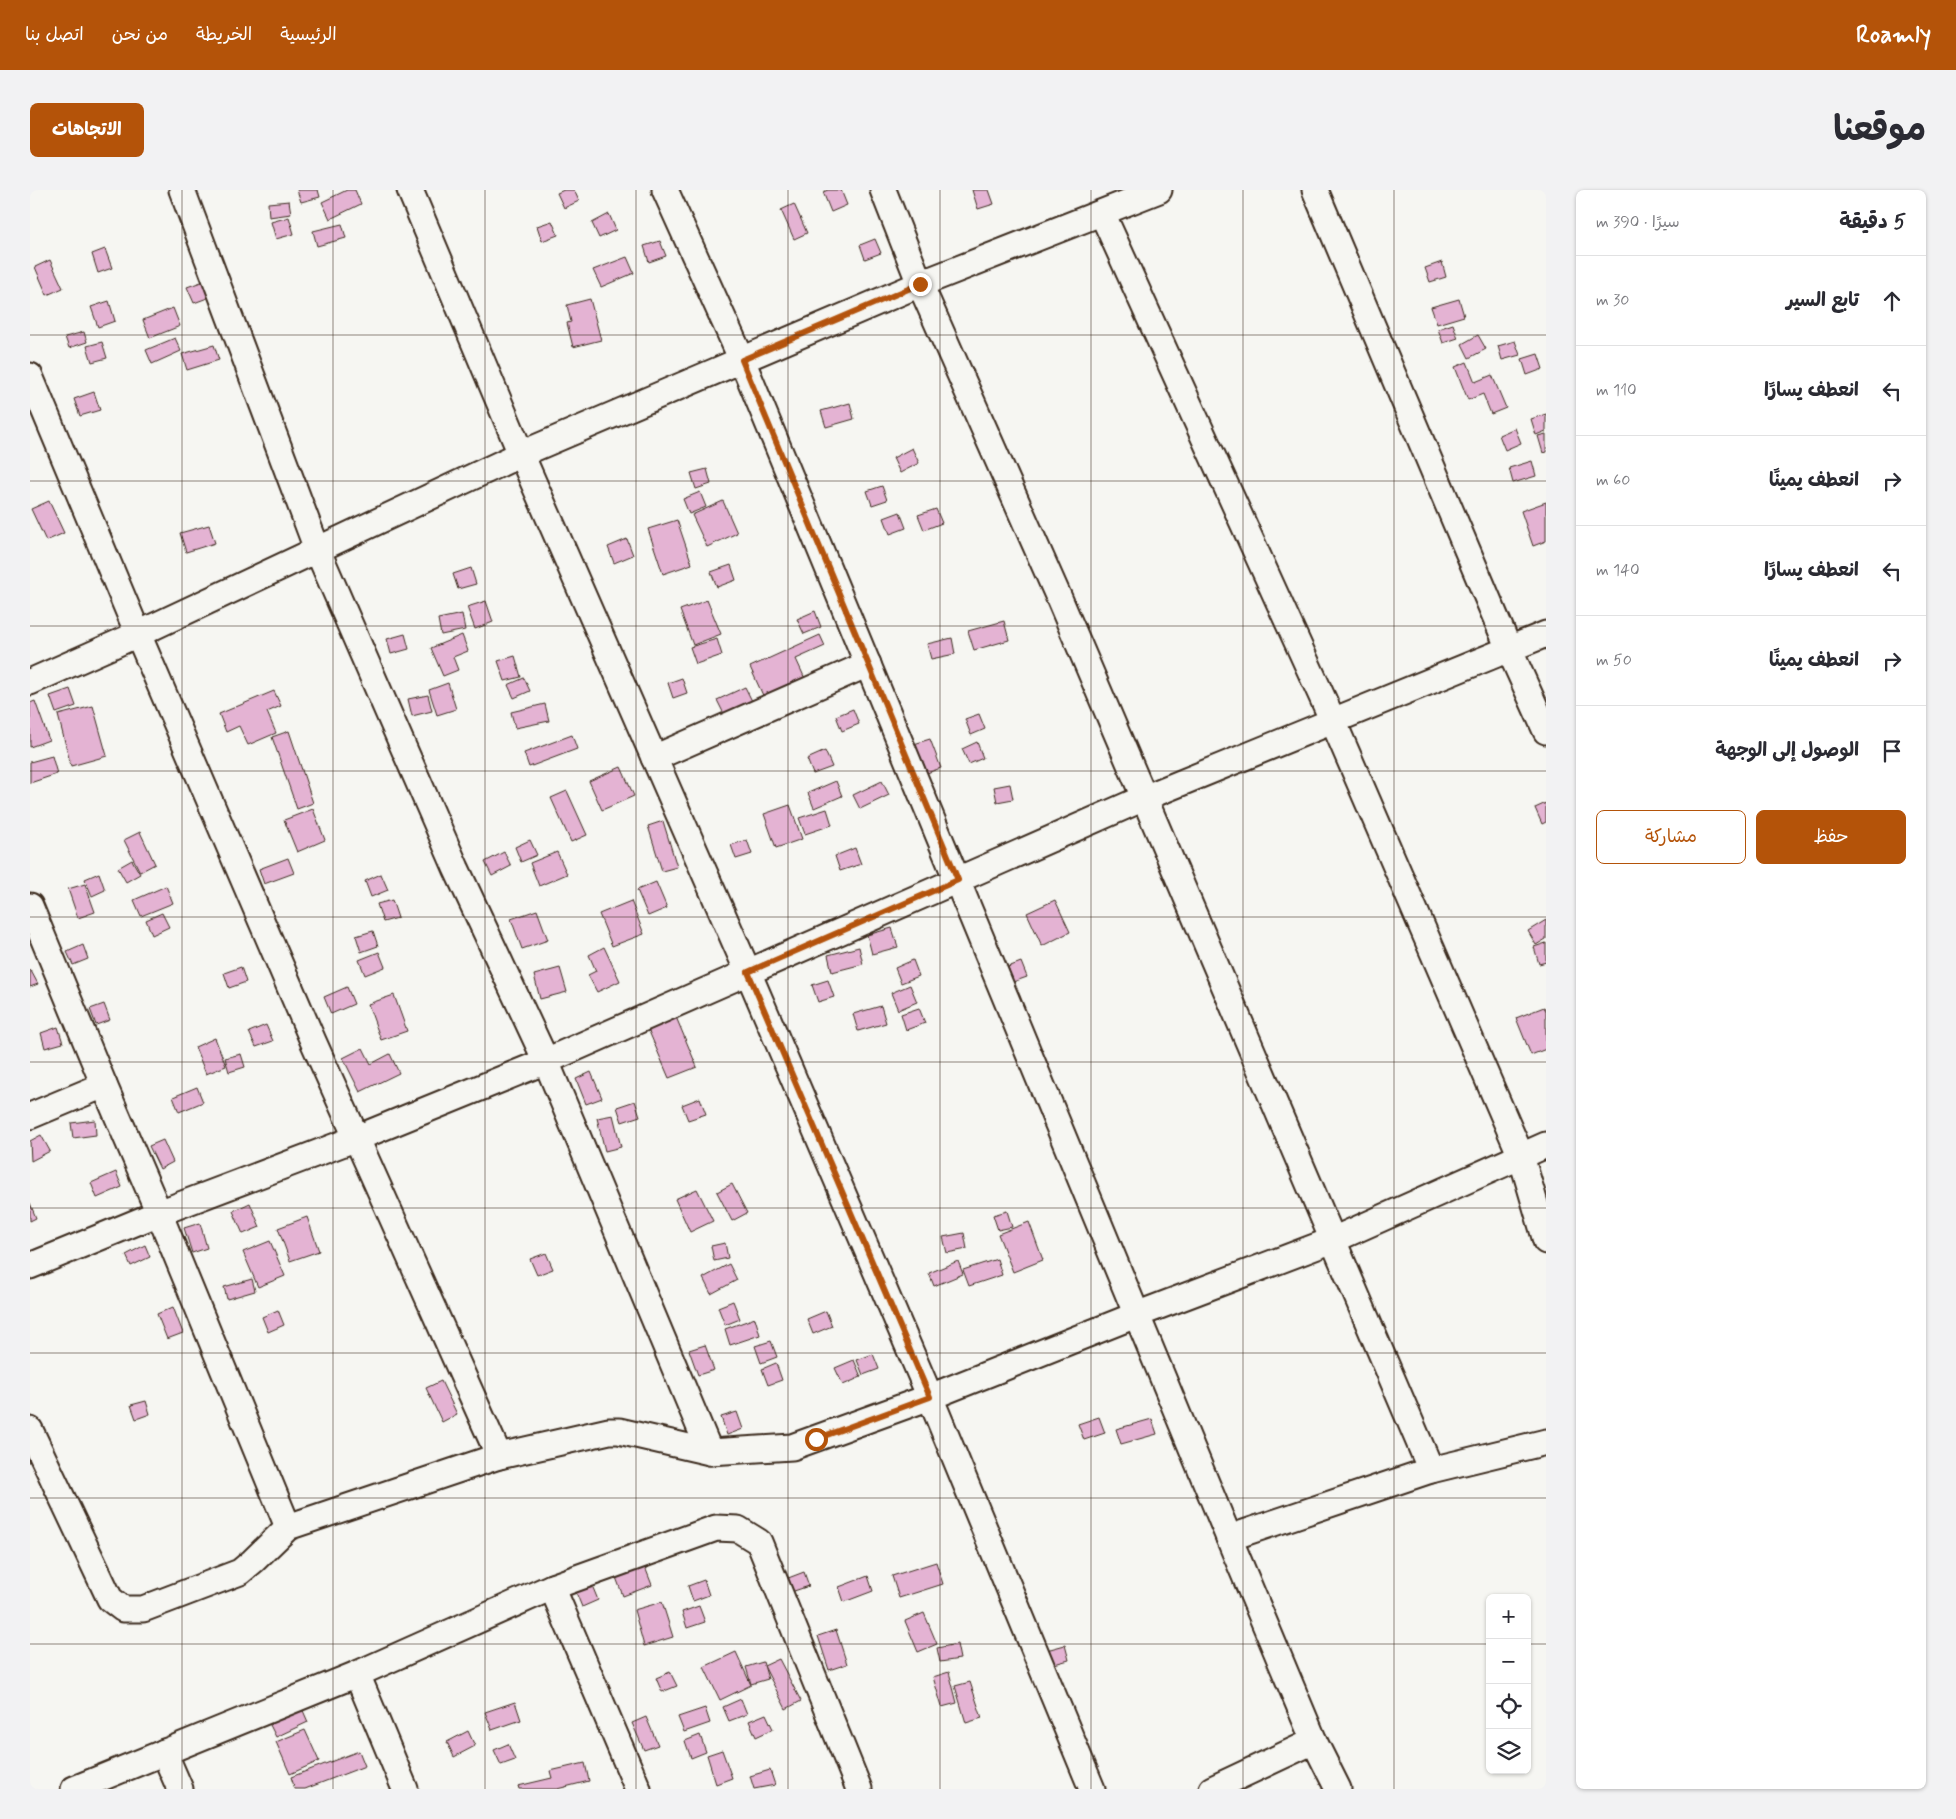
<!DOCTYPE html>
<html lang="ar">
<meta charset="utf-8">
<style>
body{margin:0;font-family:Mynerve,"Playpen Sans Arabic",sans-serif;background:#f2f2f3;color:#2b2b33;direction:rtl}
.controls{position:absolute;right:15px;bottom:15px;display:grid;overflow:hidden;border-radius:8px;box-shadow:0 1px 4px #0004}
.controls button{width:45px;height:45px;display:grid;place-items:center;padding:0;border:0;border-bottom:1px solid #e1e1e2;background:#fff;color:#2b2b33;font:25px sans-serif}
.stop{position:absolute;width:15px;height:15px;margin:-11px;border:4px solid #b45309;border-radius:50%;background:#fff}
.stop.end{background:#b45309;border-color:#fff;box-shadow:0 1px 5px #0008}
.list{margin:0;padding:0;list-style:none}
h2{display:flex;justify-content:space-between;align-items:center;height:65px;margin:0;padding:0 20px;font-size:21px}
h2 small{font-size:16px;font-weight:400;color:#7c7c81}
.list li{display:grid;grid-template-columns:32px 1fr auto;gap:15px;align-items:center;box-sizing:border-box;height:90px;padding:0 20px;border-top:1px solid #e1e1e2}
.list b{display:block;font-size:19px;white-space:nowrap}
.list em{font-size:16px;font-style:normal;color:#7c7c81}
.actions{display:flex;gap:10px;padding:15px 20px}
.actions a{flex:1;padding:11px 0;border:1px solid #b45309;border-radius:8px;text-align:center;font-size:18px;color:#b45309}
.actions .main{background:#b45309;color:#fff}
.icon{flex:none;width:28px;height:28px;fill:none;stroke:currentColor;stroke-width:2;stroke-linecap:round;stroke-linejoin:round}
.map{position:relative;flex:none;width:1516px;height:1599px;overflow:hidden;direction:ltr;border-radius:8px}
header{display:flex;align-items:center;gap:30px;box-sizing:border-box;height:70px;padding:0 25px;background:#b45309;color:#fff}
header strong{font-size:24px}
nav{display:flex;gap:28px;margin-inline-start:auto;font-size:18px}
.intro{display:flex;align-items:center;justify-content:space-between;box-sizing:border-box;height:120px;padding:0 30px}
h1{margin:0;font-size:35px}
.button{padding:12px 22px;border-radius:8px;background:#b45309;color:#fff;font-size:18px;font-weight:700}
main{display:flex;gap:30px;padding:0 30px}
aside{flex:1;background:#fff;border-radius:8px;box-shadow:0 1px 4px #0004}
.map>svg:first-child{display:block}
.building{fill:#e4b3d3;stroke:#3b2a1e}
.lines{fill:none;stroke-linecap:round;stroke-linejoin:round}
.street-casing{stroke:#3b2a1e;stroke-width:29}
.street{stroke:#f6f6f2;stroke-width:25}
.route{stroke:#b45309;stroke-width:6}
.grid{fill:none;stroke:#3b2a1e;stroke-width:1;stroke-opacity:0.55}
</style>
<header>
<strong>Roamly</strong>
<nav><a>الرئيسية</a><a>الخريطة</a><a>من نحن</a><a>اتصل بنا</a></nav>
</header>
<div class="intro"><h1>موقعنا</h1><a class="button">الاتجاهات</a></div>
<main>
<aside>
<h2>5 دقيقة<small>سيرًا · 390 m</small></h2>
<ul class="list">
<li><svg class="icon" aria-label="ahead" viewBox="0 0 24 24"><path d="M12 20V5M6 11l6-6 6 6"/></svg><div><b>تابع السير</b></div><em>30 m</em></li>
<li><svg class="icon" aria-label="left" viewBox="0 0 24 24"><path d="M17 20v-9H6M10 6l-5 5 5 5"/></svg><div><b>انعطف يسارًا</b></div><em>110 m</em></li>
<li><svg class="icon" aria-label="right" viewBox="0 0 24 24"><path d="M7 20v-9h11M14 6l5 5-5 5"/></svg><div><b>انعطف يمينًا</b></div><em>60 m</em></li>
<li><svg class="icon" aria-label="left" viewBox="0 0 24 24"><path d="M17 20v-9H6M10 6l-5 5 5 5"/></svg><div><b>انعطف يسارًا</b></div><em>140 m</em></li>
<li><svg class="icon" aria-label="right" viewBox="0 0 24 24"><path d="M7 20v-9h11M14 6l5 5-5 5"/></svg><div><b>انعطف يمينًا</b></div><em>50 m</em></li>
<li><svg class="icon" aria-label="arrive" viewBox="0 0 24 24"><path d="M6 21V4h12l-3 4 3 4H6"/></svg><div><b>الوصول إلى الوجهة</b></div></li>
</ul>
<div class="actions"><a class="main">حفظ</a><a>مشاركة</a></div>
</aside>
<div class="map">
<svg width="1516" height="1599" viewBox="0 0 1516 1599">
<rect width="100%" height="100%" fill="#f6f6f2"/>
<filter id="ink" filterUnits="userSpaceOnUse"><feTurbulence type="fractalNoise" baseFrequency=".02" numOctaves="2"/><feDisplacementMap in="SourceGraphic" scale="10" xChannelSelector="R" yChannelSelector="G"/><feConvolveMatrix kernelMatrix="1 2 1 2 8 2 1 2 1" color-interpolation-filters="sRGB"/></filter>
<g filter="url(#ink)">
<g class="building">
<path d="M267,0H288L290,7L271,12Z"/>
<path d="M317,0H325L331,14L300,29L292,12Z"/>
<path d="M534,0H544L549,11L534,18L527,3Z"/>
<path d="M798,0H811L817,15L801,22L793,2Z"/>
<path d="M942,0H959L964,14L948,19Z"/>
<path d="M259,11L261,24L239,27L238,13Z"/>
<path d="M764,14L777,43L764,49L751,20Z"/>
<path d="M579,24L586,40L569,48L562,33Z"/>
<path d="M259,27L264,44L246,49L241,32Z"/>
<path d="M522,31L528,45L512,51L507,36Z"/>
<path d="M312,34L316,48L287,56L283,41Z"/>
<path d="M845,49L851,63L835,69L830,55Z"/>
<path d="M630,51L636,66L619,72L614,56Z"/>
<path d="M75,59L82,78L68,83L62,64Z"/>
<path d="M597,67L604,83L571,97L563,80Z"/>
<path d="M20,70L33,98L17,105L5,77Z"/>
<path d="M1412,72L1416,87L1400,92L1395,78Z"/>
<path d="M174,91L180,107L164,113L157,97Z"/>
<path d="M560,109L571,150L543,157L537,133L541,132L537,115Z"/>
<path d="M1429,109L1434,126L1407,134L1401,117Z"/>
<path d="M79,111L85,131L68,137L61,117Z"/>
<path d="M143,118L150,136L120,148L113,130Z"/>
<path d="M1423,134L1428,148L1413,153L1408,139Z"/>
<path d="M54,142L57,152L39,158L35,147Z"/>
<path d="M1448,145L1456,159L1439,168L1432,154Z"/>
<path d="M145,148L151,161L122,174L116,160Z"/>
<path d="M1485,151L1490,165L1472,170L1468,156Z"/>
<path d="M72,152L77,168L62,172L57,156Z"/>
<path d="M184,155L189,170L157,180L152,164Z"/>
<path d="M1508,164L1513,179L1497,185L1492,169Z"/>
<path d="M1437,172L1445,192L1462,185L1476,218L1461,224L1453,204L1438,210L1425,177Z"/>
<path d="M64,202L70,220L50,226L44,209Z"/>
<path d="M820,213L824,229L796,237L791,221Z"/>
<path d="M1516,224V241L1506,245L1501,229Z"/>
<path d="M1485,238L1491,253L1475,260L1469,245Z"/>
<path d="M1516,244V262L1513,263L1508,246Z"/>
<path d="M882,258L889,273L870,283L863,268Z"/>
<path d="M1502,271L1506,286L1483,293L1479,278Z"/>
<path d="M677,279L681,294L666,299L661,283Z"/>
<path d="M852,296L857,310L842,315L837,301Z"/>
<path d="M670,302L676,317L659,324L653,309Z"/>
<path d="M19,311L34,343L16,351L1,319Z"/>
<path d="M693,311L707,343L677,357L662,325Z"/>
<path d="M1516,312V351L1503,356L1491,321Z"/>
<path d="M906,319L912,333L894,340L888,325Z"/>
<path d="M870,322L876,338L860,344L854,328Z"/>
<path d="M647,330L662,374L633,384L618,339Z"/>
<path d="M179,335L185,353L156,362L150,343Z"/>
<path d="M597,349L603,365L584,373L578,357Z"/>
<path d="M701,375L706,390L687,397L681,382Z"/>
<path d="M441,378L446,394L428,399L423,384Z"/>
<path d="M677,410L691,444L663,455L650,420Z"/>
<path d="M456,411L463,432L445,439L437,417Z"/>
<path d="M785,421L791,437L774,444L767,429Z"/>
<path d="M432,424L435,440L411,445L408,429Z"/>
<path d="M974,431L979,450L944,460L938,441Z"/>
<path d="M375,444L379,459L361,464L357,449Z"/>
<path d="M432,445L438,461L423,467L428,480L413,486L401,458Z"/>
<path d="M790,445L795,456L766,469L777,493L736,512L720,477Z"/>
<path d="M922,448L925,464L901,469L897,454Z"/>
<path d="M687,449L692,465L666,474L660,457Z"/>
<path d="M485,466L491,487L475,491L468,471Z"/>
<path d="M494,488L500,501L484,508L478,495Z"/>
<path d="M652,488L657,503L643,508L638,493Z"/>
<path d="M418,493L426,519L407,525L399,500Z"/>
<path d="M715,497L722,511L694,524L687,510Z"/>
<path d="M40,499L46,516L26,523L20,506Z"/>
<path d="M244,501L251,516L237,522L246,543L218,555L209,536L196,542L189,524Z"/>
<path d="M398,505L402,521L382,526L378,509Z"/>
<path d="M5,511L19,550L0,557V513Z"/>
<path d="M515,514L519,531L485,538L481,522Z"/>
<path d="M63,516L77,566L41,576L28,525Z"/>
<path d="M823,519L829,534L812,541L806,526Z"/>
<path d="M949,524L955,539L941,545L935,529Z"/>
<path d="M259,541L283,613L267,619L242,547Z"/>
<path d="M542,545L547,559L499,577L494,563Z"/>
<path d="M900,549L911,578L894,584L884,554Z"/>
<path d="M947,552L953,568L939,574L932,559Z"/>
<path d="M795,561L802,577L783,584L777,569Z"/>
<path d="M22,566L27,584L0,593V572Z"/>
<path d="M591,577L604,606L572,620L559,591Z"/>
<path d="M806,591L812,606L784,618L778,603Z"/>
<path d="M852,591L859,605L830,619L823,605Z"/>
<path d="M980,594L983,609L967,612L964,597Z"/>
<path d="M537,601L557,645L541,652L521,608Z"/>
<path d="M1516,613V632L1512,634L1505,618Z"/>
<path d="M760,615L772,649L746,658L734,624Z"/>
<path d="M283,619L295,650L267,662L254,630Z"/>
<path d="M797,619L802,635L775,644L769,628Z"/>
<path d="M633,631L647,677L632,681L618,636Z"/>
<path d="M110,642L125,674L110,682L94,650Z"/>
<path d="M500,650L507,665L491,672L485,657Z"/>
<path d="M717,650L722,664L706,669L701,655Z"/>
<path d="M825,658L831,674L810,681L805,666Z"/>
<path d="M474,662L481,676L462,686L455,672Z"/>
<path d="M527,662L537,684L509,696L500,673Z"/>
<path d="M258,668L264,683L234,694L229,679Z"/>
<path d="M102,670L110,684L96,692L88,678Z"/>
<path d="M69,683L75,700L62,706L55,689Z"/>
<path d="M351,684L358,700L341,707L335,691Z"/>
<path d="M626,692L637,718L618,726L607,700Z"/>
<path d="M55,694L65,722L48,728L38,699Z"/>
<path d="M136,696L143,713L111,726L104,710Z"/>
<path d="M362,710L368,728L353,732L347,714Z"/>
<path d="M1025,710L1040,742L1012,756L997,723Z"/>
<path d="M601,711L614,744L582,756L569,724Z"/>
<path d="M507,720L518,750L492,759L481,729Z"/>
<path d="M132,723L139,737L122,745L116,730Z"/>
<path d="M1516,730V749L1506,755L1498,741Z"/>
<path d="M862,738L868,757L842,764L837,745Z"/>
<path d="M343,741L348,756L331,762L326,746Z"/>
<path d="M1516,753V772L1509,774L1504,757Z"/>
<path d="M53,755L58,769L43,775L37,762Z"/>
<path d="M574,757L590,791L567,802L558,785L566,781L559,765Z"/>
<path d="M829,757L833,774L802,782L798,765Z"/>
<path d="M349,762L355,777L335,785L329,770Z"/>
<path d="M883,770L889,786L871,793L865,778Z"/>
<path d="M991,772L997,787L983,792L978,777Z"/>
<path d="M211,777L216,792L199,798L194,783Z"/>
<path d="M530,778L537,802L510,809L504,785Z"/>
<path d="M0,779L8,794L0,797Z"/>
<path d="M798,790L804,807L788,812L782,795Z"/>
<path d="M880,795L887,812L868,820L861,803Z"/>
<path d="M317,797L324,814L301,824L294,807Z"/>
<path d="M364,805L377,841L351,850L338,814Z"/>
<path d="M74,814L80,830L66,835L60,819Z"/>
<path d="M851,816L856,833L828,841L823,824Z"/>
<path d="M1514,817L1516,821V859L1501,865L1486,828Z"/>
<path d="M889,818L895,833L876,840L871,824Z"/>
<path d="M646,827L667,877L639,888L618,839Z"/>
<path d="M236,835L243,851L226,857L219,842Z"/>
<path d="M28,837L33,853L15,858L11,843Z"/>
<path d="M185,848L196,876L176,884L165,857Z"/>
<path d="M333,858L341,874L360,864L369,883L330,902L313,868Z"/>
<path d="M211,864L215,877L199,882L195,868Z"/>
<path d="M561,882L572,908L556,914L546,889Z"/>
<path d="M167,897L173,912L149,922L143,907Z"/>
<path d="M670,908L676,924L658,930L652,915Z"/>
<path d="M605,911L610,926L592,932L587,917Z"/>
<path d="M583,925L591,957L575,961L567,928Z"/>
<path d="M65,930L66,945L43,948L41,933Z"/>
<path d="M11,945L20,961L1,971L0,951Z"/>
<path d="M133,950L143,972L130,979L119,956Z"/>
<path d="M86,982L92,997L67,1008L61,993Z"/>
<path d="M702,994L717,1023L702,1031L687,1002Z"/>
<path d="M667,999L683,1031L660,1042L645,1009Z"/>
<path d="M0,1013L6,1028L0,1031Z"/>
<path d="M220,1013L230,1037L213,1044L203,1021Z"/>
<path d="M977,1021L982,1037L968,1040L963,1025Z"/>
<path d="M277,1027L289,1061L260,1071L248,1038Z"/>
<path d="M999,1032L1013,1070L983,1082L968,1044Z"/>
<path d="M170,1033L177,1058L162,1063L154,1038Z"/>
<path d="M934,1043L937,1059L917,1063L913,1047Z"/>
<path d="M240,1051L255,1086L228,1097L213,1062Z"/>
<path d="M695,1053L698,1068L684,1071L681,1056Z"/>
<path d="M115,1055L120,1067L101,1076L96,1065Z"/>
<path d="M516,1063L523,1079L507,1085L500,1069Z"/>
<path d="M967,1069L972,1085L939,1096L933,1080Z"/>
<path d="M928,1071L933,1084L904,1096L899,1083Z"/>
<path d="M699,1074L707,1090L681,1104L673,1088Z"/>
<path d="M222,1089L225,1101L197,1109L194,1097Z"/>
<path d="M703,1111L710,1129L695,1135L688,1117Z"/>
<path d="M143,1117L153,1143L137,1149L127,1124Z"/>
<path d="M248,1120L254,1135L238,1142L232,1127Z"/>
<path d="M796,1121L802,1136L783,1144L777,1129Z"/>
<path d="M725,1128L730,1145L700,1155L695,1139Z"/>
<path d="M741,1151L747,1167L731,1173L725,1156Z"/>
<path d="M675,1155L684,1180L668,1185L659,1160Z"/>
<path d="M843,1164L849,1179L833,1185L827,1170Z"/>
<path d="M824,1170L831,1187L813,1195L805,1178Z"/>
<path d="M746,1173L752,1190L738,1195L732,1179Z"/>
<path d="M411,1191L427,1224L412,1232L396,1198Z"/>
<path d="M116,1211L120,1224L106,1229L101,1215Z"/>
<path d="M707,1222L713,1239L697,1245L691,1227Z"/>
<path d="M1069,1227L1075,1243L1054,1250L1048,1234Z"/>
<path d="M1122,1229L1127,1244L1091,1254L1086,1239Z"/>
<path d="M613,1372L622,1395L593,1406L584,1382Z"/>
<path d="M906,1372L913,1394L869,1408L862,1386Z"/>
<path d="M774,1382L779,1396L758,1403L753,1390Z"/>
<path d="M838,1386L843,1401L814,1412L809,1397Z"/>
<path d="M674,1390L679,1405L663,1411L658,1396Z"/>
<path d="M561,1393L568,1410L552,1417L545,1400Z"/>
<path d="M632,1412L643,1447L614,1456L604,1420Z"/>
<path d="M669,1416L675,1432L657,1438L652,1422Z"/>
<path d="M894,1423L907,1454L888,1462L875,1431Z"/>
<path d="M806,1440L817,1474L799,1480L788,1446Z"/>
<path d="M927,1454L930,1469L910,1472L907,1458Z"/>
<path d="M1035,1455L1039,1470L1002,1480L998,1465Z"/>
<path d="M706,1462L721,1495L690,1510L674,1477Z"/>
<path d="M749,1469L771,1511L756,1519L734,1476Z"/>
<path d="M733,1472L738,1489L721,1494L716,1477Z"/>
<path d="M640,1482L647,1496L632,1502L626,1488Z"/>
<path d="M919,1482L927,1513L912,1517L903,1487Z"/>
<path d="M940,1492L952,1528L936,1533L925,1496Z"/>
<path d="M711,1509L717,1524L699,1531L693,1517Z"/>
<path d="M485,1512L491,1530L462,1540L455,1522Z"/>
<path d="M271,1516L278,1532L246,1547L238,1531Z"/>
<path d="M675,1518L680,1533L654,1542L648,1527Z"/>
<path d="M736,1524L743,1539L726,1547L719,1531Z"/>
<path d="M616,1527L628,1555L614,1560L602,1533Z"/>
<path d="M275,1540L289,1571L260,1584L246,1552Z"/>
<path d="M438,1541L445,1556L424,1567L417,1552Z"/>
<path d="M670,1545L676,1562L661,1568L655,1551Z"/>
<path d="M478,1554L485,1570L471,1575L464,1560Z"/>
<path d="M692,1560L702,1588L686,1594L677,1565Z"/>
<path d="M329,1561L335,1576L275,1599H265L261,1587Z"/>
<path d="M555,1573L559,1591L527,1599H489L488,1596L522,1588L520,1581Z"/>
<path d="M740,1580L745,1595L724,1599L720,1586Z"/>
</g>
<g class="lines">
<g class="street-casing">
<g id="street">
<path d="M152,0L287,359L426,678L516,871L680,1262"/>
<path d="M380,0L491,264L718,782L900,1207L1062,1599"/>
<path d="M635,0L712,170L1199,1348L1284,1551L1308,1599"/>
<path d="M853,0L890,94L1029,408L1401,1280"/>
<path d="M1285,0L1479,459L1516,541"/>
<path d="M1072,23L1303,531L1491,966L1516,1051"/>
<path d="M0,186L108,444L283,851L469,1266"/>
<path d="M0,492L108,444L491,264L890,94L1129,0"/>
<path d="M624,568L838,474"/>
<path d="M0,716L74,895L129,1023L258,1337"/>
<path d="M0,926L74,895"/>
<path d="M0,1076L129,1023L327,948L516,871L1114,608L1516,444"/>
<path d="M0,1240L80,1409L93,1419H113L210,1382L223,1371L258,1337L469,1266L579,1241H589L680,1262L762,1257L900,1207L1106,1125L1303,1050L1516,955"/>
<path d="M1199,1348L1401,1280L1516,1252"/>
<path d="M522,1397L608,1599"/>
<path d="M327,1484L375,1599"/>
<path d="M134,1562L150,1599"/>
<path d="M44,1599L327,1484L522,1397L686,1338L708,1339L729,1352L829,1599"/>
<path d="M1182,1599L1284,1551"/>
</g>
</g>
<use href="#street" class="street"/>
</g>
</g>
<g class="lines" filter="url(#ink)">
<path class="route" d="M786,1249L900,1207L718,782L928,690L712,170L890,94"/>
</g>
<path class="grid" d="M152,0V1599M303,0V1599M455,0V1599M606,0V1599M758,0V1599M910,0V1599M1061,0V1599M1213,0V1599M1364,0V1599M0,145H1516M0,291H1516M0,436H1516M0,581H1516M0,727H1516M0,872H1516M0,1018H1516M0,1163H1516M0,1308H1516M0,1454H1460M1497,1454H1516"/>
</svg>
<div class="controls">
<button>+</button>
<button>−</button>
<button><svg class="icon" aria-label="locate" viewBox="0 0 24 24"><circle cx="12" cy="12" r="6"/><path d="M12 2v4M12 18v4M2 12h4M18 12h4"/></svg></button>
<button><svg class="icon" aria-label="layers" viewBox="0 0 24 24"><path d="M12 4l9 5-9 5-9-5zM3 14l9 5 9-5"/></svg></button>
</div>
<div class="stop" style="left:786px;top:1249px"></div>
<div class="stop end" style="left:890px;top:94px"></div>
</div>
</main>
